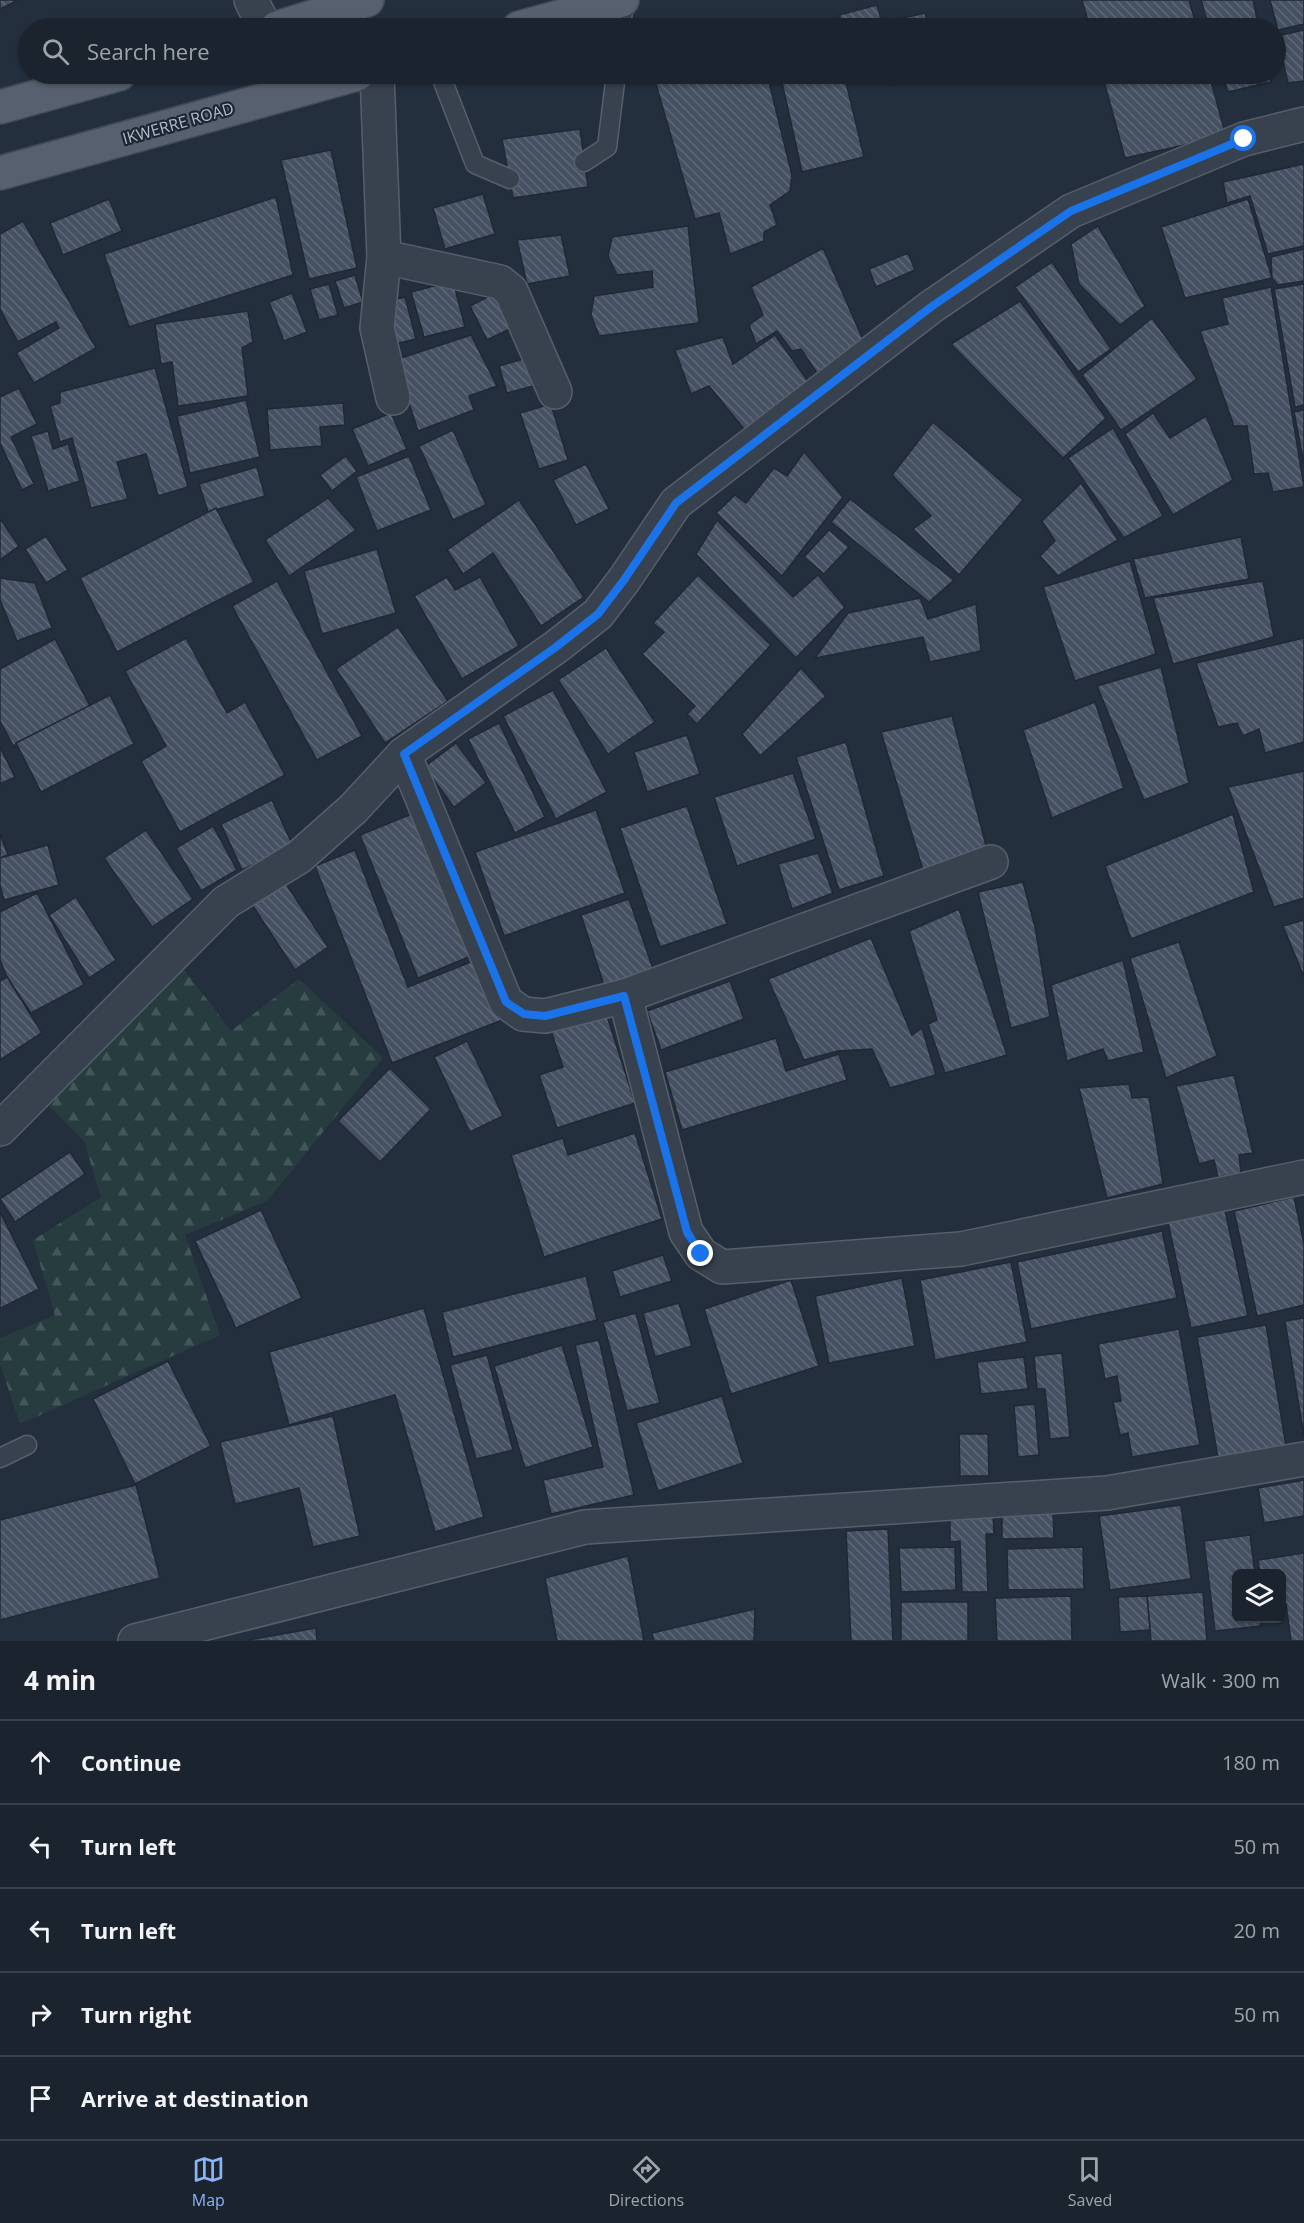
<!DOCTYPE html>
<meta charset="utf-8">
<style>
body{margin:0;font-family:"Open Sans",sans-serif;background:#242b36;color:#f1f3f6}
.controls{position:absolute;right:18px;bottom:18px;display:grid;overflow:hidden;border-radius:9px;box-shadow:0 2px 4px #0004}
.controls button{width:54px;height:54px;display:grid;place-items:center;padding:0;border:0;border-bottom:2px solid #39404a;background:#1b232e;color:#f1f3f6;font:30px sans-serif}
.stop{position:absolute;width:18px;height:18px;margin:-14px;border:4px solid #1a73e8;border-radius:50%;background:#fff}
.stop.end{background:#1a73e8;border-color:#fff;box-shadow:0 2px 6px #0008}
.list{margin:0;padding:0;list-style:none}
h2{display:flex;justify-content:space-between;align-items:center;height:78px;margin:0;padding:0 24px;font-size:26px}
h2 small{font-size:20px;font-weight:400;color:#a0a4aa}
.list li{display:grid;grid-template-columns:39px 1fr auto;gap:18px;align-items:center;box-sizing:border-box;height:84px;padding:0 24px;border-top:2px solid #39404a}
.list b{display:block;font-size:22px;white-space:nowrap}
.list em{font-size:20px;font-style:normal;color:#a0a4aa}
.icon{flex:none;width:33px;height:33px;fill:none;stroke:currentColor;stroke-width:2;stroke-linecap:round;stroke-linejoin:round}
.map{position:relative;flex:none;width:1304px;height:1641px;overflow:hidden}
.search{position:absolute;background:#1b232e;box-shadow:0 2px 4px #0004;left:18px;right:18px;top:18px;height:66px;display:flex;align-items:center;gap:15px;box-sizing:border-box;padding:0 21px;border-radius:33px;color:#a0a4aa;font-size:22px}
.sheet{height:498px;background:#1b232e}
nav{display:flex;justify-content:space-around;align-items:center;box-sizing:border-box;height:84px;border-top:2px solid #39404a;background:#1b232e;font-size:16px;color:#a0a4aa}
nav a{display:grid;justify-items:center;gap:3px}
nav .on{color:#8ab4f8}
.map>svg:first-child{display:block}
.forest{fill:url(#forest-firs)}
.building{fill:url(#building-back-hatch);stroke:#1f2835;stroke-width:1.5}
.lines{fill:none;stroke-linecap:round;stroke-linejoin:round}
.lane-casing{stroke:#565f6c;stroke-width:21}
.street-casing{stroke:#565f6c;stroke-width:36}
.primary-casing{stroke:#414a57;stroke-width:36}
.lane{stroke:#38414e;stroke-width:18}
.street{stroke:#38414e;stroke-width:33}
.primary{stroke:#56606e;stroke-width:33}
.route{stroke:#1a73e8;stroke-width:8}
.labels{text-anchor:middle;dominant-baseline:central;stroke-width:4.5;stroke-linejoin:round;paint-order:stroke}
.street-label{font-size:16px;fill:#b4bcc9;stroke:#1d2633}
</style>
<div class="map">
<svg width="1304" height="1641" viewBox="0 0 1304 1641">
<defs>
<pattern id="forest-firs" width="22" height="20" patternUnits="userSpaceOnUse" patternTransform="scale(1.5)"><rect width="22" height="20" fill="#263c3f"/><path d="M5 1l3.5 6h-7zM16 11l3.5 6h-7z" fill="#435659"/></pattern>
<pattern id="building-back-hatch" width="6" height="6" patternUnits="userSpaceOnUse" patternTransform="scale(1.5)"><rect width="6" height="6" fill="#455162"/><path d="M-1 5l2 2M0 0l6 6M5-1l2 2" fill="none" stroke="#5d6877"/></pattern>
</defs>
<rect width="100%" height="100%" fill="#242f3e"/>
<path class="forest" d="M180,964L231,1031L299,979L383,1058L267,1201L185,1235L220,1335L20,1424L0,1364V1338L55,1315L33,1240L101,1197L84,1141L30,1087Z"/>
<g class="building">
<path d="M0,0H18L0,9Z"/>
<path d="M1082,0H1189L1197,28H1090Z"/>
<path d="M1201,0H1253L1259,28H1209Z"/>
<path d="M1270,0H1304V24L1278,30Z"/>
<path d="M877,5L881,19L866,23L867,28H845L839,15Z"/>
<path d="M925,13L929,28H874L872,25Z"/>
<path d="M1304,30V81L1288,83L1277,36Z"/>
<path d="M653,74H767L792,175L790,191L770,205L777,225L764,232V241L730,254L719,213L695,219Z"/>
<path d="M799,74H844L864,157L802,172L781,78Z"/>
<path d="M888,74H930L892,85Z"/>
<path d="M1102,74H1209L1226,136L1125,158Z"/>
<path d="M1222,74H1269L1271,82L1228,92Z"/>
<path d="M580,129L588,187L513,198L502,139Z"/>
<path d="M331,150L357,268L309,279L281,160Z"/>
<path d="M1304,164V246L1268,254L1250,196L1227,203L1223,182Z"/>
<path d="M483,194L495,234L445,249L433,208Z"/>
<path d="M276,197L293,275L129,327L104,254Z"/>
<path d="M109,199L122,231L63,255L50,223Z"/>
<path d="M1248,199L1272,278L1185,298L1161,227Z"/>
<path d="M23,221L96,348L34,383L16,353L59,328L56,322L18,342L0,309V234Z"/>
<path d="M688,226L699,323L599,336L591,315L594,296L653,287L652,271L617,275L608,256L612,237Z"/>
<path d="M1098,226L1145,306L1120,325L1079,284L1071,244Z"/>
<path d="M561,235L570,276L527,284L517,240Z"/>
<path d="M823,248L868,351L825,385L801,349L792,351L777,331L756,344L749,325L763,315L751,287Z"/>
<path d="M1304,249V281L1278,285L1272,278L1271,257Z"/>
<path d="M908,253L915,270L876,287L869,269Z"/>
<path d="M1052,262L1111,349L1078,372L1015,287Z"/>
<path d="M355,275L363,302L344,308L335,281Z"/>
<path d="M453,281L465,327L424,337L411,292Z"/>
<path d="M329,284L338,315L319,320L310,289Z"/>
<path d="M1304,284V405L1295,407L1274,289Z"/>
<path d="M1271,287L1304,487L1273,492L1268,473L1254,474L1247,426H1234L1200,331L1228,324L1222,298Z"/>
<path d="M501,290L518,325L487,340L470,306Z"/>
<path d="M292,293L307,332L284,341L269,302Z"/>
<path d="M405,297L416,339L395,344L385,302Z"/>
<path d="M1020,301L1106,418L1063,458L951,344Z"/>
<path d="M248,311L253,342L242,348L248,396L178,406L172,362L161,364L155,324Z"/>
<path d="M1152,318L1197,379L1121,430L1082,375Z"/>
<path d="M471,335L497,386L469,396L474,410L418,431L395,360Z"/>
<path d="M775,335L815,391L752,439L709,386L691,394L675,350L723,337L733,364Z"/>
<path d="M533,356L541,384L507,393L499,366Z"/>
<path d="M155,368L188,487L158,496L146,454L117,462L128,499L91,508L72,438L60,442L50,406L60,403V392Z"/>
<path d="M19,388L37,424L11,437L34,484L22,490L0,443V397Z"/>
<path d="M246,400L260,457L190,473L177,416Z"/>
<path d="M343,403L345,425L320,427L322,446L270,450L267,409Z"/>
<path d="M551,404L568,460L539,469L520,413Z"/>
<path d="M1304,410V464L1294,412Z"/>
<path d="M391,413L407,449L368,466L352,429Z"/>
<path d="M1153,413L1170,438L1206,416L1233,480L1173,515L1125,434Z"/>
<path d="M933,422L1023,500L959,575L913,529L931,516L892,475Z"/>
<path d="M1113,428L1163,516L1124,538L1068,458Z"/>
<path d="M453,430L486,505L453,520L419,446Z"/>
<path d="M48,431L53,449L68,444L80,481L48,491L31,436Z"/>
<path d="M804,452L843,497L782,576L716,513L735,495L746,503L774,468L787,476Z"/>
<path d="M346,456L357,471L332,491L320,475Z"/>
<path d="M409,456L431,510L377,531L356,477Z"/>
<path d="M586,464L609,509L576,525L553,480Z"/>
<path d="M257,467L265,496L208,512L199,484Z"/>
<path d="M1081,483L1118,540L1058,576L1040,556L1055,541L1042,521Z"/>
<path d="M328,498L356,530L289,576L265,540Z"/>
<path d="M850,499L954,580L929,602L831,522Z"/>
<path d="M519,500L584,597L541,626L493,553L463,574L447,550Z"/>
<path d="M216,508L254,582L117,652L80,578Z"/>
<path d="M0,519L19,546L0,560Z"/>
<path d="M717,520L793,597L818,575L845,607L796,658L696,554Z"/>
<path d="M829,530L849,547L824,574L804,557Z"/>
<path d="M46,536L68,570L46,583L25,549Z"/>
<path d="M1241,537L1249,579L1145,598L1133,559Z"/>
<path d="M377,549L396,613L322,634L304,571Z"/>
<path d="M1130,561L1156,654L1075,681L1043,587Z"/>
<path d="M698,575L771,645L697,724L687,714L695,706L642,654L664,632L653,623Z"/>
<path d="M447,577L455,590L480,577L519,646L462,679L414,596Z"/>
<path d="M0,578L35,583L52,628L17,641L0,600Z"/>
<path d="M277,581L362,736L317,760L232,606Z"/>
<path d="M1263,581L1274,637L1173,664L1153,598Z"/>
<path d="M920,598L928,619L976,604L981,651L930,662L923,637L815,658L848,613Z"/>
<path d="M398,627L448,701L385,743L336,669Z"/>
<path d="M186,638L227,713L245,702L285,775L180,832L141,761L166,746L125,671Z"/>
<path d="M1304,638V742L1265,753L1259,729L1243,736L1237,723L1218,727L1196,663Z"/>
<path d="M55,639L90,706L16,743L14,747L0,721V669Z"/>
<path d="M606,648L655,722L608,754L558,680Z"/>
<path d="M1161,667L1189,783L1144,800L1097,686Z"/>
<path d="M801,668L826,696L760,756L742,734Z"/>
<path d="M553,690L607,792L556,819L503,716Z"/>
<path d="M110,695L134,744L41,792L16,743Z"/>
<path d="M1095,702L1124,788L1052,818L1023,730Z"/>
<path d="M952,716L988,853L925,877L881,732Z"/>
<path d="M499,723L545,817L515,833L468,739Z"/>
<path d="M687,735L700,774L647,792L634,752Z"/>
<path d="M846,742L884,876L839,890L796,757Z"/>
<path d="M456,743L486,783L454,807L424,767Z"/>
<path d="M0,747L15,777L0,784Z"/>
<path d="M1304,771V898L1274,907L1228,787Z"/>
<path d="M793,773L816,839L737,866L714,797Z"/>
<path d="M272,800L293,846L242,870L221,824Z"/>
<path d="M687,806L727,924L660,947L620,828Z"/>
<path d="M596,810L625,893L504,936L475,852Z"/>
<path d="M414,813L471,956L418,978L360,835Z"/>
<path d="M1233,814L1254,892L1131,939L1105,866Z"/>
<path d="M213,826L237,870L201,891L176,848Z"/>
<path d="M146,830L193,899L152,927L104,858Z"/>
<path d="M0,834L8,855L0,858Z"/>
<path d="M48,845L59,885L4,900L0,885V858Z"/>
<path d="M355,850L408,987L481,958L505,1019L392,1063L315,866Z"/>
<path d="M818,853L833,893L792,909L778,864Z"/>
<path d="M284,881L328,947L295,970L251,903Z"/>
<path d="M1023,882L1035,927L1050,1017L1011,1028L978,892Z"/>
<path d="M37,893L84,985L31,1013L7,977L0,960V912Z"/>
<path d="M76,897L116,960L89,978L49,915Z"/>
<path d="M629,899L653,969L604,985L581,915Z"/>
<path d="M959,909L1007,1055L945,1073L928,1024L937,1020L909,931Z"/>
<path d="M1304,920V977L1283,926Z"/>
<path d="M871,938L912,1035L922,1028L936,1075L890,1088L872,1049L838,1051L804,1060L768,979Z"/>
<path d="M1179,942L1217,1056L1166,1078L1130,958Z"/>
<path d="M1123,960L1144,1052L1108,1061L1103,1049L1067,1061L1051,985Z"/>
<path d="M7,977L42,1033L0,1060V981Z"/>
<path d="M730,981L744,1019L661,1050L647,1011Z"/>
<path d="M605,1010L635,1103L557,1128L539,1075L563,1067L550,1028Z"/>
<path d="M776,1038L786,1071L839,1054L847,1080L682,1130L665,1072Z"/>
<path d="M467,1041L503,1116L470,1132L434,1057Z"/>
<path d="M390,1068L431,1109L380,1162L338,1121Z"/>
<path d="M1234,1075L1253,1153L1239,1155L1241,1173L1218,1177L1214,1160L1199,1164L1176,1086Z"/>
<path d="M1129,1084L1132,1098L1149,1097L1163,1184L1107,1198L1079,1088Z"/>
<path d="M635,1133L662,1219L544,1257L511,1155L563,1138L568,1155Z"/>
<path d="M70,1152L85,1174L15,1222L0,1199Z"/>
<path d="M1294,1197L1304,1244V1305L1257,1316L1234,1211Z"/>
<path d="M1224,1206L1248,1316L1191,1328L1167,1218Z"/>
<path d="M261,1210L302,1298L236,1328L195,1241Z"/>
<path d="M0,1212L39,1289L1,1308L0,1306Z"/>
<path d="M1162,1231L1177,1298L1031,1329L1017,1262Z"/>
<path d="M663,1255L672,1281L620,1297L612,1271Z"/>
<path d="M1011,1262L1027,1342L935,1360L920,1280Z"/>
<path d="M586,1276L597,1320L453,1357L442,1312Z"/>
<path d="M902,1278L915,1346L829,1363L815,1296Z"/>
<path d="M791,1280L819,1366L731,1394L704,1309Z"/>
<path d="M679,1303L692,1346L655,1357L643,1313Z"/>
<path d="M424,1308L484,1517L435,1532L395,1395L289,1425L269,1352Z"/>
<path d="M636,1313L660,1403L627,1411L603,1322Z"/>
<path d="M1304,1318V1436L1285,1321Z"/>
<path d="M1266,1325L1286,1446L1218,1458L1197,1337Z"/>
<path d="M1179,1329L1200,1445L1132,1457L1128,1433L1120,1435L1113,1402L1121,1401L1117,1376L1105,1379L1098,1344Z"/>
<path d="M599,1340L634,1495L551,1514L543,1480L603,1467L575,1345Z"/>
<path d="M562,1345L593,1447L525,1468L494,1366Z"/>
<path d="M1062,1353L1070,1437L1050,1439L1045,1389H1037L1034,1356Z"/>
<path d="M487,1355L513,1450L476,1459L450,1365Z"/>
<path d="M1024,1357L1028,1389L981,1394L977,1362Z"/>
<path d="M168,1361L211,1446L135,1484L93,1399Z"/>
<path d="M722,1396L743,1463L658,1491L636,1423Z"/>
<path d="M1035,1404L1039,1455L1018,1457L1014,1406Z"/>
<path d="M333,1416L360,1536L313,1547L299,1488L235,1504L220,1442Z"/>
<path d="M959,1434H988L989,1476H960Z"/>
<path d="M1304,1480V1516L1264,1523L1258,1488Z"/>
<path d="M136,1485L160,1578L0,1620V1520Z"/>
<path d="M1181,1505L1191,1579L1110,1590L1099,1516Z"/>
<path d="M1053,1510L1054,1538L1002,1539V1512Z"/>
<path d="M993,1513L994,1534H986L988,1592H962L960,1541L950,1542V1515Z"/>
<path d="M888,1529L893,1641H851L846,1531Z"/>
<path d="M1250,1535L1255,1574H1236V1618H1260L1261,1626L1215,1631L1204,1541Z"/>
<path d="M955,1547L956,1590L901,1592L899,1548Z"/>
<path d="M1083,1547L1084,1589L1008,1590L1007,1549Z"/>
<path d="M1304,1553V1641H1291L1286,1604L1282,1605V1574H1260L1258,1560Z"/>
<path d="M628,1556L644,1641H557L545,1578Z"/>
<path d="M1203,1592L1207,1641H1151L1147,1596Z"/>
<path d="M1071,1596L1072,1641H997L995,1598Z"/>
<path d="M1147,1596L1150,1630L1120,1632L1118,1597Z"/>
<rect x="901" y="1602" width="67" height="39"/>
<path d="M755,1609L754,1641H654L652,1633Z"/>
<path d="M316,1628L317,1641H249V1640Z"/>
</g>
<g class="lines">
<g class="lane-casing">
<g id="lane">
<path d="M621,28L624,0"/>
<path d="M440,74L475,164L510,179"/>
<path d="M584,162L607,147L616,74"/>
<path d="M0,1458L27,1445"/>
</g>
</g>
<g class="street-casing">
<g id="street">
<path d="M251,0L265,28"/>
<path d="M377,74L384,257L377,328L393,398"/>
<path d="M384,257L500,282L511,291L555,392"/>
<path d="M404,754L506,1002L523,1014L545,1016L625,996L991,862"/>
<path d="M625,996L686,1232L701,1254L722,1267L961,1249L1304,1177"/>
<path d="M0,1129L226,902L299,857L353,809L404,754L556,647L598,614L624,580L676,503L931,307L1071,211L1244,139L1304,124"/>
<path d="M135,1641L585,1527L1107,1493L1304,1459"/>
</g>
</g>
<g class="primary-casing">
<g id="primary">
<path d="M277,28L367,0"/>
<path d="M519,28L622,0"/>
<path d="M0,107L119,74"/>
<path d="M0,173L357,74"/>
</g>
</g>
<use href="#lane" class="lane"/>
<use href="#street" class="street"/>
<use href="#primary" class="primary"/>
</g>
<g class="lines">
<path class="route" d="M701,1254L687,1232L624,996L545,1016L524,1014L506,1002L404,754L556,647L598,614L624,580L676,503L931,307L1071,211L1244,139"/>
</g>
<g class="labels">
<g class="street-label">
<text transform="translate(178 123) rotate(-16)">IKWERRE ROAD</text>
</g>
</g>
</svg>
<div class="controls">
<button><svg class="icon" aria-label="layers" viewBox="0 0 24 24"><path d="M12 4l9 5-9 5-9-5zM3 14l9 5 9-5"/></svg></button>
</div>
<div class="stop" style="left:1244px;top:139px"></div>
<div class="stop end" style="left:701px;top:1254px"></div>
<div class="search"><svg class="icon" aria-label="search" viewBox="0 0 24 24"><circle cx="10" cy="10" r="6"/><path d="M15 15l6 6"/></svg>Search here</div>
</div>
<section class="sheet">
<h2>4 min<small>Walk · 300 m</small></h2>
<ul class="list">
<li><svg class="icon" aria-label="ahead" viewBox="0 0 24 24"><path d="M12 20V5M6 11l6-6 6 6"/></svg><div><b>Continue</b></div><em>180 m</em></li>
<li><svg class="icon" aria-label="left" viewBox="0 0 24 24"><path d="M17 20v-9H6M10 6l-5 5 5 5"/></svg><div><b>Turn left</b></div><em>50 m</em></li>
<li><svg class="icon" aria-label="left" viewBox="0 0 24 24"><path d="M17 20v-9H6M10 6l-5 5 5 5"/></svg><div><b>Turn left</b></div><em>20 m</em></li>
<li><svg class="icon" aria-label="right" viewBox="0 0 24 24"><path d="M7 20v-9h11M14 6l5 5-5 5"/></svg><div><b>Turn right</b></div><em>50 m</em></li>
<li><svg class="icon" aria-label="arrive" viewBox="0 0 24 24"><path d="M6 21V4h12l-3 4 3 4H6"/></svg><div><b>Arrive at destination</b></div></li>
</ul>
</section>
<nav>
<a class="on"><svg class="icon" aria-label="map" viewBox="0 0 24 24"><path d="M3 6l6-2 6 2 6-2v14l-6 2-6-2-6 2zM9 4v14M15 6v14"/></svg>Map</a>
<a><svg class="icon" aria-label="directions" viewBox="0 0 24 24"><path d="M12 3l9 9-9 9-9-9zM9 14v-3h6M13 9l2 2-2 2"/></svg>Directions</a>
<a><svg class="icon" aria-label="saved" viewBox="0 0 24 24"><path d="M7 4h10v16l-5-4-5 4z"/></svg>Saved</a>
</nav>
